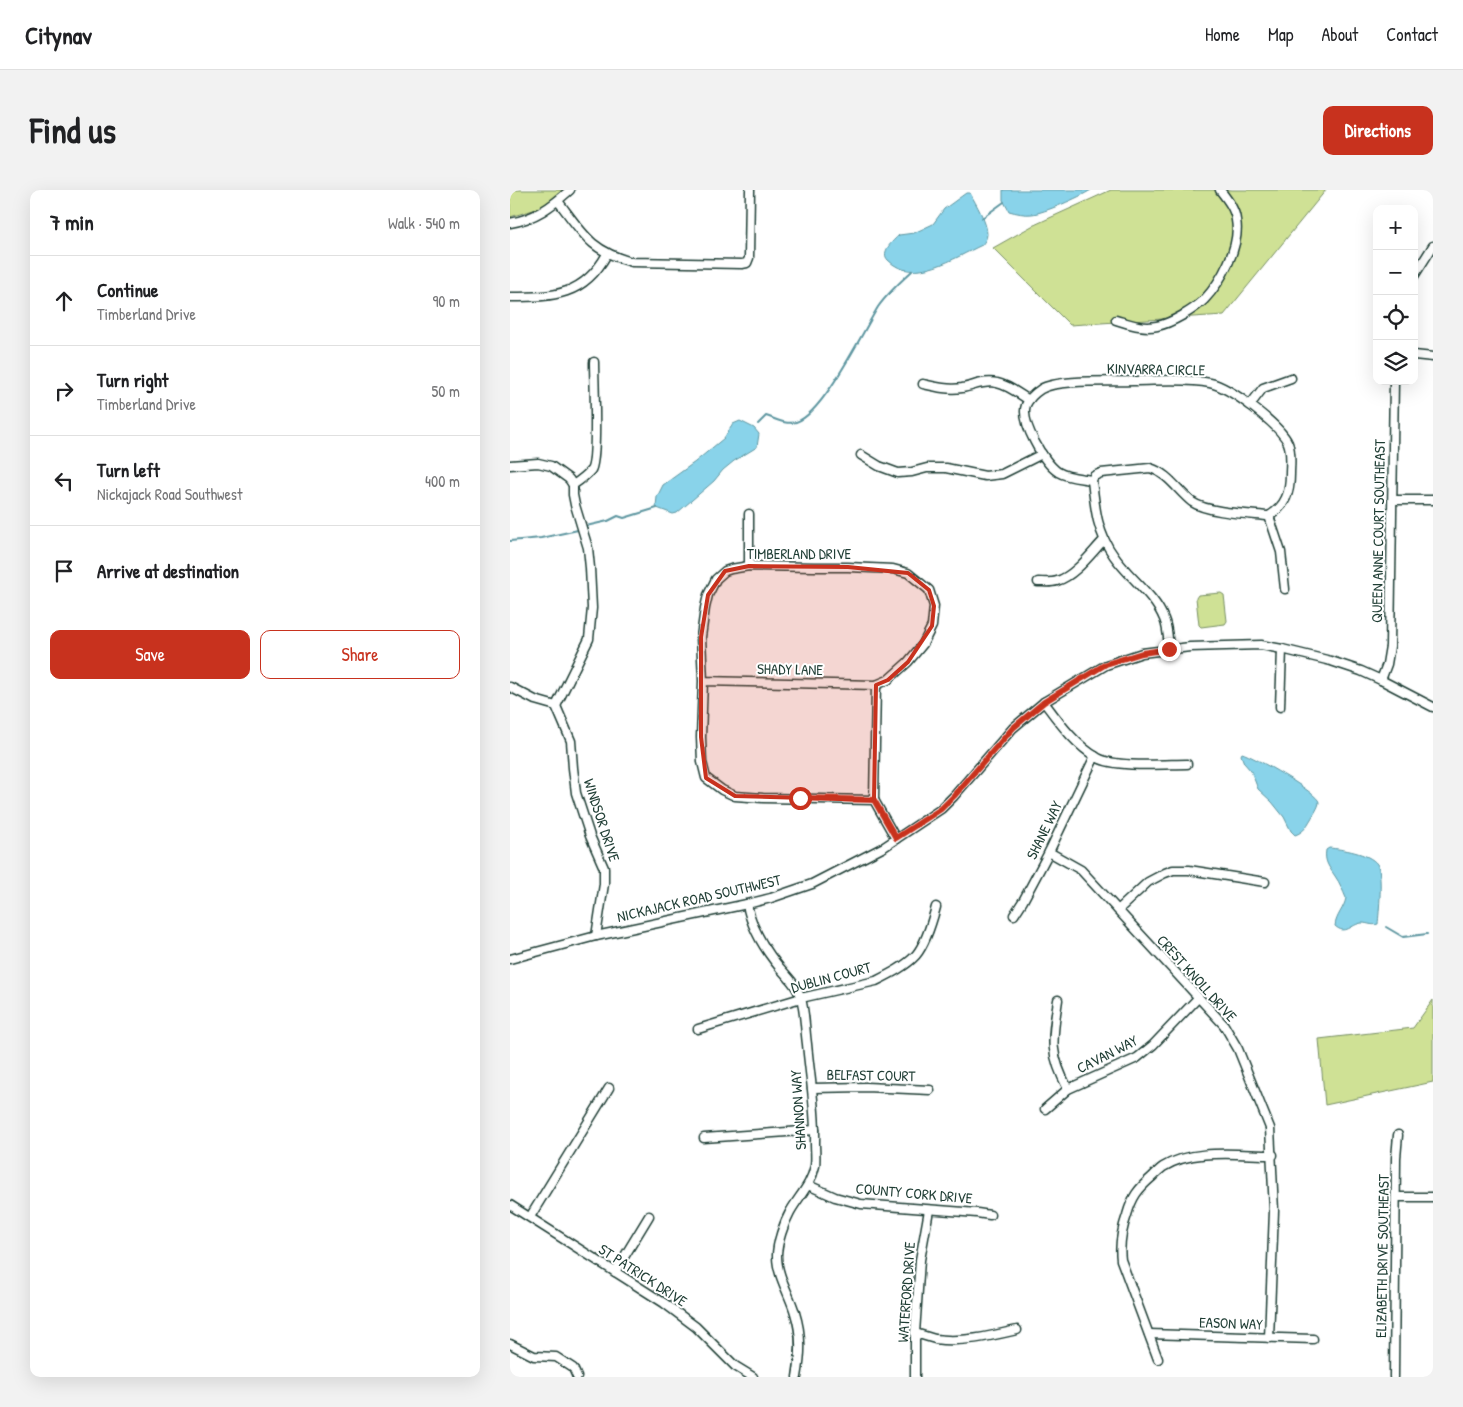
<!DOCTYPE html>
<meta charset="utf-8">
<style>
body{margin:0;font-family:"Patrick Hand",sans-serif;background:#f2f2f2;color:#202124}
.controls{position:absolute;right:15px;top:15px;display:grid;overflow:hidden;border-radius:10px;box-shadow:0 5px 20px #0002}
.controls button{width:45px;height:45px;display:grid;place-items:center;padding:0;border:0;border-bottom:1px solid #e0e0e0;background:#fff;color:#202124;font:25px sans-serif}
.stop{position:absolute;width:15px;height:15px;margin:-11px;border:4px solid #c8321e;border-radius:50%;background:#fff}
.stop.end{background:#c8321e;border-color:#fff;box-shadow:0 1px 5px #0008}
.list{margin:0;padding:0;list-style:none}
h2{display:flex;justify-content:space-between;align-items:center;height:65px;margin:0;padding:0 20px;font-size:21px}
h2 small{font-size:16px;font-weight:400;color:#757577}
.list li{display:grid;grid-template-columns:32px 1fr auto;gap:15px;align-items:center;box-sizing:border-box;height:90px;padding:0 20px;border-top:1px solid #e0e0e0}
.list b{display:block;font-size:19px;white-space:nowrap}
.list p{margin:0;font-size:16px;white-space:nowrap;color:#757577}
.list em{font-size:16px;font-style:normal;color:#757577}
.actions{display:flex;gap:10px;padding:15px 20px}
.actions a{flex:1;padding:11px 0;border:1px solid #c8321e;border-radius:10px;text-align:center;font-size:18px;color:#c8321e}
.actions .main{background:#c8321e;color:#fff}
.icon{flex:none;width:28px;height:28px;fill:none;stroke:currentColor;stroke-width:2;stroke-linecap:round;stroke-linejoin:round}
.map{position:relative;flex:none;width:923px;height:1187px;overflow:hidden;border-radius:10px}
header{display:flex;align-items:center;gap:30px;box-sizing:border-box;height:70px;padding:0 25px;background:#fff;border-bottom:1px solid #e0e0e0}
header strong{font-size:24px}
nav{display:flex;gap:28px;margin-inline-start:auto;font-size:18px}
.intro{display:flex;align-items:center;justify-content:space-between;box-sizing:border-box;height:120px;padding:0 30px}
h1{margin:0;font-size:35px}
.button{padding:12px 22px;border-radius:10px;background:#c8321e;color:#fff;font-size:18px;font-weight:700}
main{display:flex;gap:30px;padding:0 30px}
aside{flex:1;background:#fff;border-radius:10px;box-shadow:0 5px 20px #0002}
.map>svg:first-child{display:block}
.green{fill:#cfe195;stroke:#778f64}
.water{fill:#89d3ea;stroke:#5f97a1}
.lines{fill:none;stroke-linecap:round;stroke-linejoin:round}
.stream{stroke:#5f97a1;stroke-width:2}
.minor-casing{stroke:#1f3d34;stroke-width:11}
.minor{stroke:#fff;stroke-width:8}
.route{stroke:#c8321e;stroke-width:6}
.marked{fill:#c8321e;fill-opacity:0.2;stroke:#c8321e;stroke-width:4;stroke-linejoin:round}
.labels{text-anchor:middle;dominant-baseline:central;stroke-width:4;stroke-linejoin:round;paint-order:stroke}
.street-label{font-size:15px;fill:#1f3d34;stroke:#fff}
</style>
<header>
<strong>Citynav</strong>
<nav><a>Home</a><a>Map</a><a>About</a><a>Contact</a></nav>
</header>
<div class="intro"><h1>Find us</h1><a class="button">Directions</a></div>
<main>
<aside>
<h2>7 min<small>Walk · 540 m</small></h2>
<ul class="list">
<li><svg class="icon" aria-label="ahead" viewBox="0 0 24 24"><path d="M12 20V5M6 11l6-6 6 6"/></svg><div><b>Continue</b><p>Timberland Drive</p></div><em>90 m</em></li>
<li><svg class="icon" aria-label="right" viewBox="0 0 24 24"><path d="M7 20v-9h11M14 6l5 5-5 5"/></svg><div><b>Turn right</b><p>Timberland Drive</p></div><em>50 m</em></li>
<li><svg class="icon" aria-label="left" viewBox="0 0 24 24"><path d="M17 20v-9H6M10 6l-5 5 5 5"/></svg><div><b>Turn left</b><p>Nickajack Road Southwest</p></div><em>400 m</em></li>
<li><svg class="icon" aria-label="arrive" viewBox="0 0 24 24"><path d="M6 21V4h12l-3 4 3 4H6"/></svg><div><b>Arrive at destination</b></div></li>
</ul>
<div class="actions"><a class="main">Save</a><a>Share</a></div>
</aside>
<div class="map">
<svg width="923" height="1187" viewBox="0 0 923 1187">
<rect width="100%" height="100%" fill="#fff"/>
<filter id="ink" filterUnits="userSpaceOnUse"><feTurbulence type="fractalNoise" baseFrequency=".02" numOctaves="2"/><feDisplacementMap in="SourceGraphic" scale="10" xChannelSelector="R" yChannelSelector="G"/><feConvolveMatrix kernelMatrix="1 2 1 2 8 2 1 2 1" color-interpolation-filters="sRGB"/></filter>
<g filter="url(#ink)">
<g class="green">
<path d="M0,0H63L40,15L0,27Z"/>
<path d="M601,0H816L714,125L560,135L483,58L522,36Z"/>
<path d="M711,403L714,405L717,431L715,434L691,437L689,435L686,408L688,405Z"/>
<path d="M923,810V892L815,915L809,849L903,838Z"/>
</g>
<g class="water">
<path d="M493,0H581C570,7 534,23 522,24C515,25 506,23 499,21L493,10Z"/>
<path d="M456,3H460C466,14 477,32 477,44C477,49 474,52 472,55C446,67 403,96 378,70C370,62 383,51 389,45L404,43L423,34L434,19Z"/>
<path d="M230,231L244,238L249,244L247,257L224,271L213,280L204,291L167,323L163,324L147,318L146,316L147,307L153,295L185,272L214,248L223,234Z"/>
<path d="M732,563C743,566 808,603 809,612C809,617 803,625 801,629C796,637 794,642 785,645L781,641L774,627L762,612L748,599L741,581L734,573L731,565Z"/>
<path d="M819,658C832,659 859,663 867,674C873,683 869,723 868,734C862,736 858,733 852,733C841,734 836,746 825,736C826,725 834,719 836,708C833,701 830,693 825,686C819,677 814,672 816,660Z"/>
</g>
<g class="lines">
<g class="stream">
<path d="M472,28L494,12"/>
<path d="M248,234L256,226C266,229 275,235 286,232C313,224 352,143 368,117C377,104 390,92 402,81"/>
<path d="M76,336L98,331L108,326L114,328L147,318"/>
<path d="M0,351L31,348L68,340"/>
<path d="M876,737L893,747L917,744"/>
</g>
<g class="minor-casing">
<g id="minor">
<path d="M48,11C73,44 81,61 122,72L232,74L237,73L239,68L240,0"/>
<path d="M0,33C25,29 42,16 60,0"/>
<path d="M904,86L923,56"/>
<path d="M0,107C44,107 74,106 97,64"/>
<path d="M606,130C620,134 633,139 647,136C662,133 683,120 694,110C711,92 731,56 726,30C725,19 717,9 710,0"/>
<path d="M904,165L923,167"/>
<path d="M623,191C647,191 676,188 700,193C720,197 770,235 778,253C782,263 780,274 780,284C780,302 776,316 759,326C740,324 698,323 682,312C668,301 658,283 640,278L591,283L584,286L582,290C571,288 558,288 548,282C534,273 510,232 516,215C519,208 525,203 531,199C548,189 601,192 623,191Z"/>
<path d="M413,194C426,197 438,200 452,198C464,196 475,190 487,193C498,195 509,204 519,210"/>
<path d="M740,215L753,198L781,188"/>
<path d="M351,265L369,276L388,283L402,282L417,278H436L475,286L492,284L532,264"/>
<path d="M0,275L28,273L41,276L59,289L63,295V305L65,315L78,358L80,378L82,418L79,449L46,516"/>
<path d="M582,290C585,318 587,343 604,366C619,388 644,404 654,429C658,438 658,449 659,459"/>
<path d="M63,295C69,291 76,286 81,280C88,270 84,190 84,172"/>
<path d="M883,310H923"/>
<path d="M239,324V376"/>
<path d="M759,326L771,362L775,399"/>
<path d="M528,392C534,392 541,393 547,391C565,386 582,362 594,350"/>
<path d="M871,490L877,474L880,456L884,191"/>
<path d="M193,491L366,495L378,490L398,472L413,454L422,436L424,416L419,400L398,383L383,379L338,377H304L239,376L221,379L215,381L206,389L198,405L195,418L191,447L193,491L191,547L192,572L196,588L212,600L225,606L253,608L364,610L386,649"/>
<path d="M0,497L25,510L46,516L61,551L63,578L66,603L80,646L94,678V694L86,746"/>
<path d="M534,512C549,532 565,555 588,568C606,578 656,574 677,574"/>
<path d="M770,517L772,459"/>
<path d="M364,610L366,495"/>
<path d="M539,662L571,680L714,835L728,859L760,938L764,1021L759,1148"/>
<path d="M237,714C241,737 255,760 270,778C278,787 288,797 291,809C295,822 295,840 297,854C300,887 306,920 305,953C305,960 306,968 305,976C301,995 289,1006 280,1022C274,1033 267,1053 267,1066C267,1086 280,1105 285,1123C292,1145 291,1165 287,1187"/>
<path d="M608,720L638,692L655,683L663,680H679L755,692"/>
<path d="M504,725L513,711L539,662L585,566"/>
<path d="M0,769L86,746L237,714L261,708L302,694L374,657L431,619L444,606L503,538L534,512L596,475L632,463L680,457L751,455L772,459L821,471L851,481L871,490L923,517"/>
<path d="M548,810C542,850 539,863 558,899"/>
<path d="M188,839L291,808L366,791C380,784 396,776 406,765C416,753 422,732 426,717"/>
<path d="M302,898L356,897L420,900"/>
<path d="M535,919L558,899L627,868L643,855L688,808"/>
<path d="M194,948L305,940"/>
<path d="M298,995L325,1007L351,1014L467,1023L480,1025"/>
<path d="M886,1007H923"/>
<path d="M0,1015L154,1113L186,1137L225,1176L243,1187"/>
<path d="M20,1027L99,898"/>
<path d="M105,1082L139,1026"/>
<path d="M405,1143C412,1145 418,1147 425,1149C452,1153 481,1146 507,1140"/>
<path d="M639,1144L803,1149"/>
<path d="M0,1154L24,1166L46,1167L63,1178L67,1187"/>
<path d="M648,1169L611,1070C609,1054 612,1039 617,1025C622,1007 628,999 642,987C645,984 649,980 653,977C684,958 728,965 763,965"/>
<path d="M405,1187V1143L410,1070L419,1020"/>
<path d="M884,1187L886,968L888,945"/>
</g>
</g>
<use href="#minor" class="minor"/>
</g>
</g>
<g class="lines" filter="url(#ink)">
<path class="route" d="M290,608L364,610L386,648L431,619L444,606L503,538L534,512L596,474L632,463L659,459"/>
</g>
<path class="marked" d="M239,376L338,377L398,383L419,400L424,416L422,436L398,472L378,490L366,495L364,610L225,606L196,588L191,547V447L198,405L215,381Z"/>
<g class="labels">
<g class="street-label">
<text transform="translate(646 179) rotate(1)">KINVARRA CIRCLE</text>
<text transform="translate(868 341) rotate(-89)">QUEEN ANNE COURT SOUTHEAST</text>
<text x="289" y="363">TIMBERLAND DRIVE</text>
<text transform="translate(280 479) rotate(1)">SHADY LANE</text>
<text transform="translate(92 630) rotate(72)">WINDSOR DRIVE</text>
<text transform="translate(534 640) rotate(-64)">SHANE WAY</text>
<text transform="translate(189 708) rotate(-13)">NICKAJACK ROAD SOUTHWEST</text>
<text transform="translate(321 787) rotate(-15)">DUBLIN COURT</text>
<text transform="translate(687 788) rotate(48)">CREST KNOLL DRIVE</text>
<text transform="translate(597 864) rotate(-27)">CAVAN WAY</text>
<text transform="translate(361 885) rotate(1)">BELFAST COURT</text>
<text transform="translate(288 920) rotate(-94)">SHANNON WAY</text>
<text transform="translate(404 1003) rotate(5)">COUNTY CORK DRIVE</text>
<text transform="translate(872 1066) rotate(-89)">ELIZABETH DRIVE SOUTHEAST</text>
<text transform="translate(133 1085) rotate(33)">ST PATRICK DRIVE</text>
<text transform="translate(396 1102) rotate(-86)">WATERFORD DRIVE</text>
<text transform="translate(721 1133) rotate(2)">EASON WAY</text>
</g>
</g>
</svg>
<div class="controls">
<button>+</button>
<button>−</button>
<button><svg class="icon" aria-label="locate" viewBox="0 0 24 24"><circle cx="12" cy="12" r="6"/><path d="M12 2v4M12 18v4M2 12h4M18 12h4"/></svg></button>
<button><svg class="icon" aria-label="layers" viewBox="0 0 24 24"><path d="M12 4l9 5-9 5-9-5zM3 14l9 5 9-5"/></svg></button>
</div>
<div class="stop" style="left:290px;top:608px"></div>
<div class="stop end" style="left:659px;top:459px"></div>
</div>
</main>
